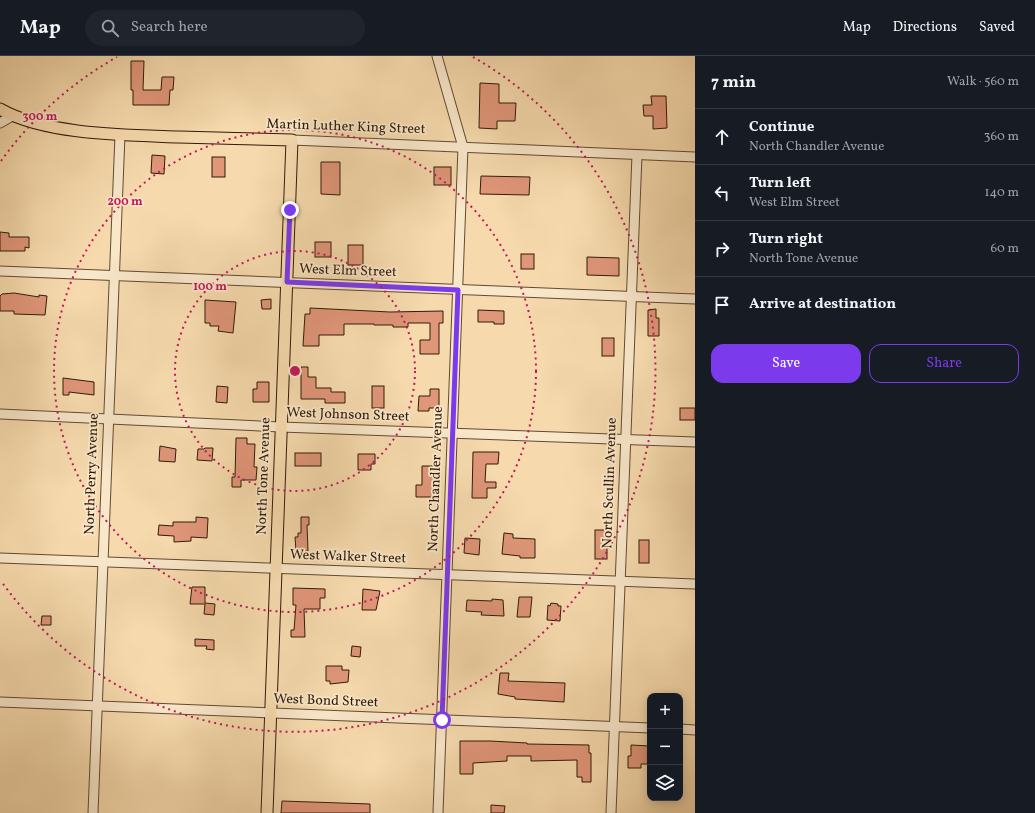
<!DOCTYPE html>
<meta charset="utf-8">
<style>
body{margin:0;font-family:Vollkorn,serif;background:#20242c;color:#f1f3f6}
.controls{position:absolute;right:12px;bottom:12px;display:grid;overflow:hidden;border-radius:8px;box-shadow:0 2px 10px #0003}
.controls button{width:36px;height:36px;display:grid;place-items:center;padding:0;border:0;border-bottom:1px solid #363941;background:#171b24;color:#f1f3f6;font:20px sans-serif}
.stop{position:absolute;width:12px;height:12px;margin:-9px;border:3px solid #7c3aed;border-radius:50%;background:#fff}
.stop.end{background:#7c3aed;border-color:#fff;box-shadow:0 1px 4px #0008}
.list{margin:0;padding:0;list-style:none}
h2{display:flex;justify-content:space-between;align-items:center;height:52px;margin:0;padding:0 16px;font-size:17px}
h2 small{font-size:13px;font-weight:400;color:#9ea1a6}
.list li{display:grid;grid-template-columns:26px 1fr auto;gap:12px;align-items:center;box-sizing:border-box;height:56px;padding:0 16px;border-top:1px solid #363941}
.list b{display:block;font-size:15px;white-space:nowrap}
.list p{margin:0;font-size:13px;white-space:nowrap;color:#9ea1a6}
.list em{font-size:13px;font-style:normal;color:#9ea1a6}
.actions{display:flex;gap:8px;padding:12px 16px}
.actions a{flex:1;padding:9px 0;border:1px solid #7c3aed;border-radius:12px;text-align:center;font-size:14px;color:#7c3aed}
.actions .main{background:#7c3aed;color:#fff}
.icon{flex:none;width:22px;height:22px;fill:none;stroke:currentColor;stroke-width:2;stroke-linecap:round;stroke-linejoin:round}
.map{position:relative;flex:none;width:695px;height:757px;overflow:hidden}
header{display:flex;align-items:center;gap:24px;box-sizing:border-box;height:56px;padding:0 20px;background:#171b24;border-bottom:1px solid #363941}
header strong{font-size:19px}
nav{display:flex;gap:22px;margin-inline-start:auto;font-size:14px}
.search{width:280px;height:36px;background:#20242c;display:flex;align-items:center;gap:10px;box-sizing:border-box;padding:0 14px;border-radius:22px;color:#9ea1a6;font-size:15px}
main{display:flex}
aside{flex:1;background:#171b24}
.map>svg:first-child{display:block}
.building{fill:#e09679;stroke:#311a07}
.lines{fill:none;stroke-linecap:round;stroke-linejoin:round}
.minor-casing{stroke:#624a30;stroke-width:11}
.major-casing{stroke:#311a07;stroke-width:13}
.minor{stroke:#f9e7ca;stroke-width:9}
.major{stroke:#f6daad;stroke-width:11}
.route{stroke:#7c3aed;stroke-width:5}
.ring{fill:none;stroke:#c2185b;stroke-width:2;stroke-dasharray:2 4}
.labels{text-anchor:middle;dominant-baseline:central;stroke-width:3.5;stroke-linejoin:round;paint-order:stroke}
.street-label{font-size:14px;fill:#311a07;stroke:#f9e7ca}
.centre{fill:#c2185b;stroke:#f9e7ca;stroke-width:2}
.ring-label{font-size:12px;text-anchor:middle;font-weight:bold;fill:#c2185b;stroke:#f9e7ca;stroke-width:3.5;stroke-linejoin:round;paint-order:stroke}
</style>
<header>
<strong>Map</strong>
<div class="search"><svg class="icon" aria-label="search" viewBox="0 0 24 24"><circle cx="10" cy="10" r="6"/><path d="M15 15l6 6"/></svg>Search here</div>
<nav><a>Map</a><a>Directions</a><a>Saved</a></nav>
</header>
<main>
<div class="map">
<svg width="695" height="757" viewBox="0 0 695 757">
<rect width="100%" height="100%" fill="#f6daad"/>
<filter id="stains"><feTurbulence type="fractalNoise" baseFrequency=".005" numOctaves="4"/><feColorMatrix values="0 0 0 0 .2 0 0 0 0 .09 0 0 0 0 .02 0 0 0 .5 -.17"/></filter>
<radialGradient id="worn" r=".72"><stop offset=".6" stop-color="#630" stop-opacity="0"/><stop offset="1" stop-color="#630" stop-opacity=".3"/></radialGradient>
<g class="building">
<path d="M131,5H144L143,34H161L162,21H174L173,34H170L169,49H133V34H131Z"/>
<path d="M480,27L499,28V47H516L515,65H497V73L479,72Z"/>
<path d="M651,40H666L667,72L653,73V60H644L643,49H652Z"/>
<path d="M152,99L165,100L164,118L151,117Z"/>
<rect x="212" y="101" width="13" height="20"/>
<path d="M321,106H340V139L321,138Z"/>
<rect x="434" y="111" width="17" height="18"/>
<path d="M481,120L530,121L529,139L480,138Z"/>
<path d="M0,176L9,177V181H29V192L25,191V195H0Z"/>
<rect x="315" y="186" width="16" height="15"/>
<rect x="348" y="189" width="15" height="20"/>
<rect x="521" y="198" width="13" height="15"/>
<path d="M587,201L619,202V220L587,219Z"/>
<path d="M14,237L39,241V239L47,240L45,259L14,258V255H0V240L2,238Z"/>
<path d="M271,243V253H262L261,244Z"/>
<path d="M205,244L236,246L233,277L218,275L219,270H210V267H205Z"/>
<path d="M310,252L390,256L443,255V267H439V298H420V284H430V267H408V271H393V269H374V268H344V279H319V290H303L305,258H310Z"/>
<path d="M656,253V262H659V280H648V254Z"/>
<path d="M478,254L504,255V268H494V266H478Z"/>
<rect x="602" y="282" width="12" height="18"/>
<path d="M301,311H308V321H316V332H331V336H345V347H325V343H301Z"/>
<path d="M63,322L94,326V339L69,336V339H63Z"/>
<path d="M257,326H269V346H253V333H257Z"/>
<path d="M217,330L228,331L227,347L216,346Z"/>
<rect x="372" y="330" width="12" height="22"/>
<path d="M430,333H439V352H429V355H418L419,340H430Z"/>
<rect x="680" y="352" width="15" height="12"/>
<path d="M236,382H247V388H255L254,411H257L256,424H241V431H232V421H235Z"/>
<path d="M160,390L176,393L175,406L159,405Z"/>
<path d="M205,392H213L212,405L197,404L198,393H204Z"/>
<path d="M473,396H499L498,408H486L485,426H496V432H487V442H472Z"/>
<rect x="295" y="397" width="26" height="13"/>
<path d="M358,398H375V408H371V414H358Z"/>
<path d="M422,410H436L438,441H416V429H422Z"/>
<path d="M196,461L208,462L207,482L191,481V485L174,486V480L158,479L159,469L173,470V466H196Z"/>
<path d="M301,461H309V469H307L308,495H296L295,481H298V477H301Z"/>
<rect x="595" y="474" width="12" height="29"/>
<path d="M504,477L513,478V482L535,483V502H520V500L502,498Z"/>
<path d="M465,482L480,483L479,499L464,497Z"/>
<rect x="639" y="484" width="10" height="23"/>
<path d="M192,531H205V547L215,548L214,559L204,558L205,548H190Z"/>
<path d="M293,532L325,533V542H320V553H304L305,581H291V574H294L296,549H293Z"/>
<path d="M363,533L380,535L376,554H362Z"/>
<path d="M519,541H532L530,561H517Z"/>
<path d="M492,543L503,544L504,560L481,559L482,556L466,555L467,544L492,545Z"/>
<path d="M551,547L558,548V550H561L560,565L547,564L548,549L550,550Z"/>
<path d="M42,560H51V569H41Z"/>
<path d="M195,583L214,584V594L206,593L207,590H195Z"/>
<path d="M352,590L361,591L360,601L351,600Z"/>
<path d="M326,610H342V614H349L348,626L330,628V625H326Z"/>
<path d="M500,617H509L508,625L565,627L564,646L515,643V641L498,638Z"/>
<path d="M460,685H490L527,687V688L589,689V697H591V726H582V721H577V704L531,705V700H507V705L473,707V718H460Z"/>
<path d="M631,689L650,690V708H641V712H628V700H631Z"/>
<path d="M282,745L370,748V757H281Z"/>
<path d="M491,749L505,750L504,757H491Z"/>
</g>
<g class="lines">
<g class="minor-casing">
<g id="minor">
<path d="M437,0L463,91L438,757"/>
<path d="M0,67L12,60"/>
<path d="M292,84L695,101"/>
<path d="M0,215L695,243"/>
<path d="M0,358L281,371L695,386"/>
<path d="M0,502L695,528"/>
<path d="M0,646L650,672"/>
<path d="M680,673L695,674"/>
<path d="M93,757L120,79"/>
<path d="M611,757L637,99"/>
</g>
</g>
<g class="major-casing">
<path id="major" d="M0,53C45,79 127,79 179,81C217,82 254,83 292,84L267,757"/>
</g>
<use href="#minor" class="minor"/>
<use href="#major" class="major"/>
</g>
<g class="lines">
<path class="route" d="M290,154L287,226L458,234L442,664"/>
</g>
<g class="ring">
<circle cx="295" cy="315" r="120"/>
<circle cx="295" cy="315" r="241"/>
<path d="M1 105A361 361 0 0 1 117 1M473 1A361 361 0 1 1 1 525"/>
</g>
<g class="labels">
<g class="street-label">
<text transform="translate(346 71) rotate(2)">Martin Luther King Street</text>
<text transform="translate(348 215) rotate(2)">West Elm Street</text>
<text transform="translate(348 359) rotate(2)">West Johnson Street</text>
<text transform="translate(92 418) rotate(-88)">North Perry Avenue</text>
<text transform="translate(264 420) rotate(-88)">North Tone Avenue</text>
<text transform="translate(436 423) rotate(-88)">North Chandler Avenue</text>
<text transform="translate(610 427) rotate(-88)">North Scullin Avenue</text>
<text transform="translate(348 501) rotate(2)">West Walker Street</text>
<text transform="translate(326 645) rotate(2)">West Bond Street</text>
</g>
</g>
<circle cx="295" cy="315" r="6" class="centre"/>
<g class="ring-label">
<text x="40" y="64">300 m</text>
<text x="125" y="149">200 m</text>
<text x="210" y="234">100 m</text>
</g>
<rect width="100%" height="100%" filter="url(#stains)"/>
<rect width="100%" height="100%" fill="url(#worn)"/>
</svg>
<div class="controls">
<button>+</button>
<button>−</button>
<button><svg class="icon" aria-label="layers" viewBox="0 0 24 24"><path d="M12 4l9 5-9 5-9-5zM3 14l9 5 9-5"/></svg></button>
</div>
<div class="stop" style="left:442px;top:664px"></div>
<div class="stop end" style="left:290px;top:154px"></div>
</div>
<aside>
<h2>7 min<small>Walk · 560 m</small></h2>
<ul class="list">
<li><svg class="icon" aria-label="ahead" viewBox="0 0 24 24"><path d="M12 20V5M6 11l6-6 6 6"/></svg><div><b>Continue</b><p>North Chandler Avenue</p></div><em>360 m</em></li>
<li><svg class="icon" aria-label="left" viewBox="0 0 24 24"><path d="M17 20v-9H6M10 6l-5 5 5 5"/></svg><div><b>Turn left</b><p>West Elm Street</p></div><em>140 m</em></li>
<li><svg class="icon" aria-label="right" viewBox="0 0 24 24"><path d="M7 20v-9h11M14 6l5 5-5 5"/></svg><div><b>Turn right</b><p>North Tone Avenue</p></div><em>60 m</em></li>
<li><svg class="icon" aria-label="arrive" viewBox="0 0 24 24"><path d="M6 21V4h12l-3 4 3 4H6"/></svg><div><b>Arrive at destination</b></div></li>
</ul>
<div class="actions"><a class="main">Save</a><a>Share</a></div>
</aside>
</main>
